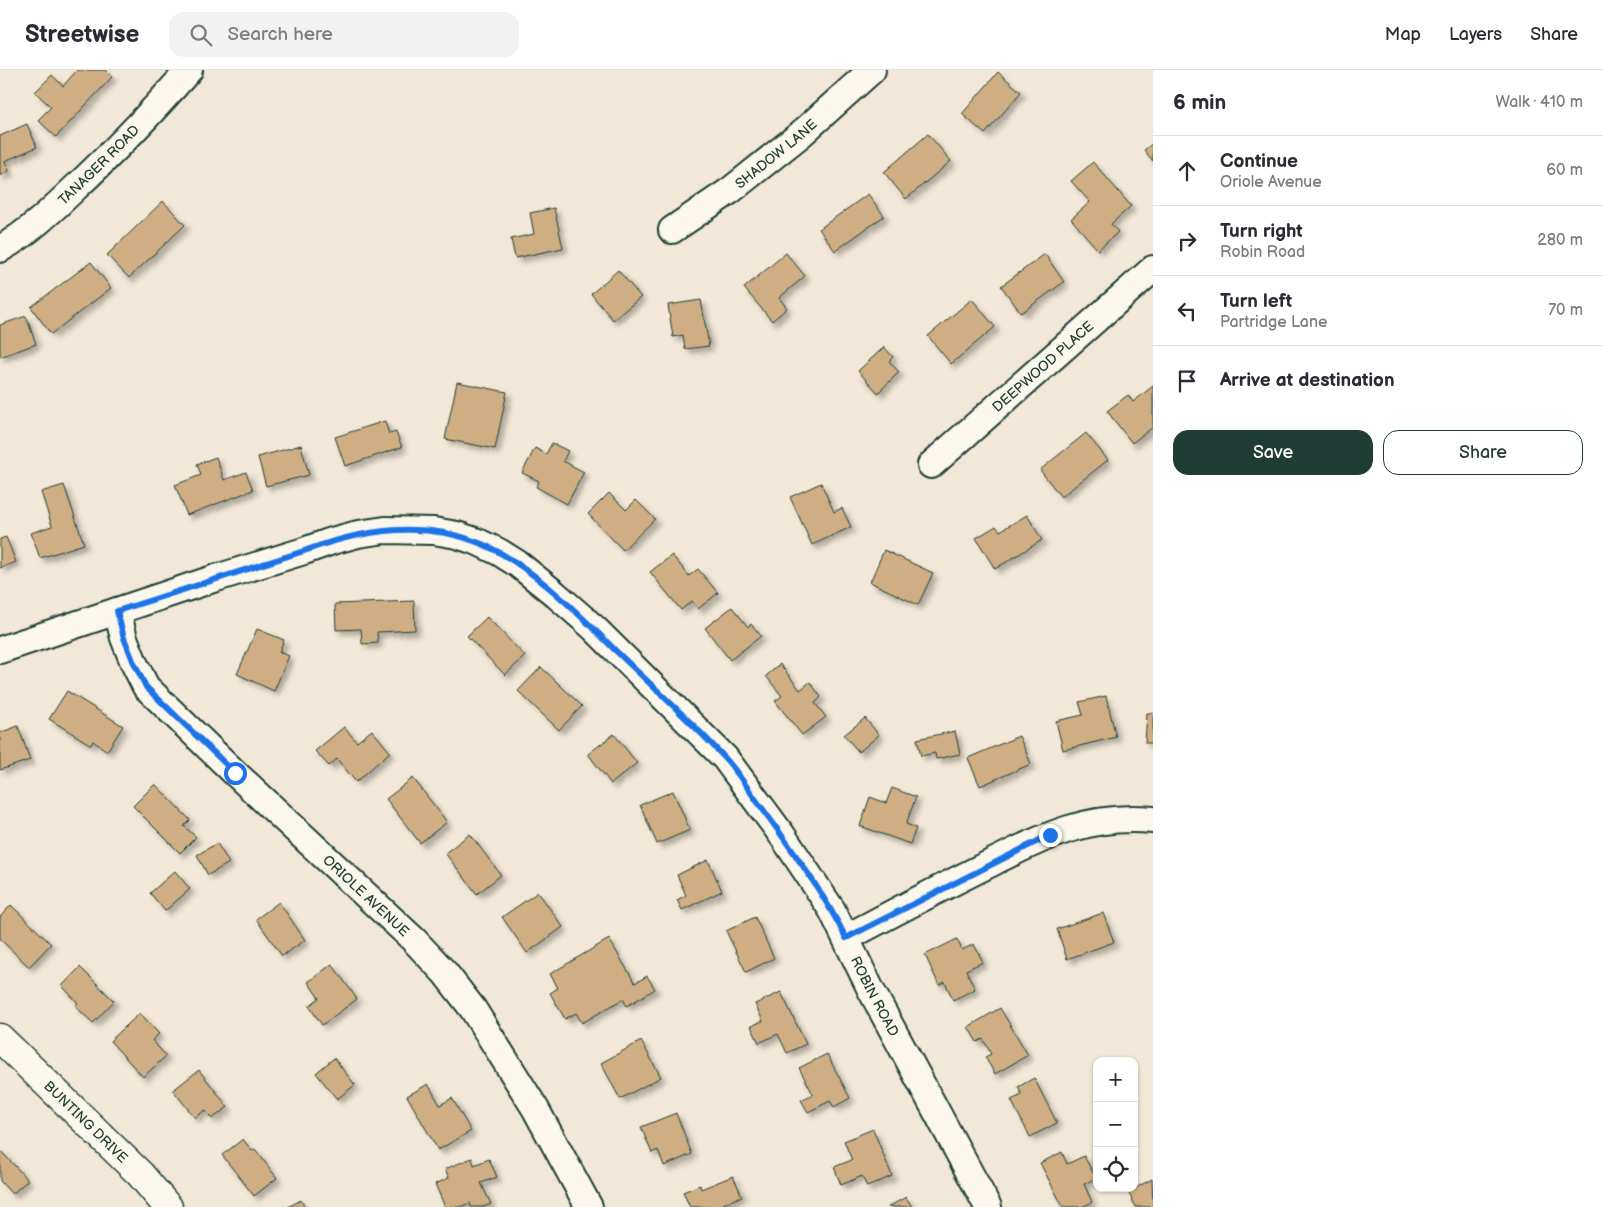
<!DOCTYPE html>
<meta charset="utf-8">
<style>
body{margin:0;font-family:"Balsamiq Sans",sans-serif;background:#f2f2f3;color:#2b2b33}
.controls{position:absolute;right:15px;bottom:15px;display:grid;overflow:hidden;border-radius:10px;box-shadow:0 1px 4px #0004}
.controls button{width:45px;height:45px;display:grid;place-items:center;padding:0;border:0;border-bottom:1px solid #e1e1e2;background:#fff;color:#2b2b33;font:25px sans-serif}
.stop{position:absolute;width:15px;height:15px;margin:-11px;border:4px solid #1a73e8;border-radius:50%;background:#fff}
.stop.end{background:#1a73e8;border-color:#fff;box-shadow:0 1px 5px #0008}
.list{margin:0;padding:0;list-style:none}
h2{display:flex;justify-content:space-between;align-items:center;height:65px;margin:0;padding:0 20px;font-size:21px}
h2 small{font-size:16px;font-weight:400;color:#7c7c81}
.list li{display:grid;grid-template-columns:32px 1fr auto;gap:15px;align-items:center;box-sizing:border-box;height:70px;padding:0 20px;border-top:1px solid #e1e1e2}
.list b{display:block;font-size:19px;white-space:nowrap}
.list p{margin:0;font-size:16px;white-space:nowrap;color:#7c7c81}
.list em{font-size:16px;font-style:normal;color:#7c7c81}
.actions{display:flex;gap:10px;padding:15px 20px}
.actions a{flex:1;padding:11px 0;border:1px solid #1f3d34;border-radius:15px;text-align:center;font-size:18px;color:#1f3d34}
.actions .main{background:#1f3d34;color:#fff}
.icon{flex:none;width:28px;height:28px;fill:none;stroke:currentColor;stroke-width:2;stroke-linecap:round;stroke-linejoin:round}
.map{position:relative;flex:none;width:1153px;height:1137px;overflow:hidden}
header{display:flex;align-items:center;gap:30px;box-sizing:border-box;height:70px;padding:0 25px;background:#fff;border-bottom:1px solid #e1e1e2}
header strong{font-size:24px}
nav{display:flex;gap:28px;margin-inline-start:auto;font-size:18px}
.search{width:350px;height:45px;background:#f2f2f3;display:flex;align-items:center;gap:12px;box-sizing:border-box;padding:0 18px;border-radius:15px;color:#7c7c81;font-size:19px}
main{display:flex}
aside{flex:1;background:#fff}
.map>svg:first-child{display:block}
.building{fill:#d0ae83;stroke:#1f3d34;filter:url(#shadow)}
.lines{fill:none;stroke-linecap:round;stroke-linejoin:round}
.street-casing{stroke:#1f3d34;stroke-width:30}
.secondary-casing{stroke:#1f3d34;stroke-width:31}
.street{stroke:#fbf7ec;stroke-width:26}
.secondary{stroke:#fbf7ec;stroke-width:28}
.route{stroke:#1a73e8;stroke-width:6}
.labels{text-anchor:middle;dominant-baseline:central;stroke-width:5;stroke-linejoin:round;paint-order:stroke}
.street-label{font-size:14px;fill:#1f3d34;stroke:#fbf7ec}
</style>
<header>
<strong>Streetwise</strong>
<div class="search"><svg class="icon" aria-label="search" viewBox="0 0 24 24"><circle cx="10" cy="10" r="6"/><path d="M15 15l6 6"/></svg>Search here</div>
<nav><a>Map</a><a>Layers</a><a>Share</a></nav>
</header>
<main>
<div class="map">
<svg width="1153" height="1137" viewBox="0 0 1153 1137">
<defs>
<filter id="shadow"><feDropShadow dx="4.5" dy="4.5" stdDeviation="2.5" flood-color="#0004"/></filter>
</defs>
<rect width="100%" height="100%" fill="#f2e8d7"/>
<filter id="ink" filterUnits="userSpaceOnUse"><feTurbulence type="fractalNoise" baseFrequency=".02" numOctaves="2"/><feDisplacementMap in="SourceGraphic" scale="10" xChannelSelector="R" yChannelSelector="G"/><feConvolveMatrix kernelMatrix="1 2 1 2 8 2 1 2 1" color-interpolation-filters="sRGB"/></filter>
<g filter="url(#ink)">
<g class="building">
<path d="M77,0H105L112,7L56,67L38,50L51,37L35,22L52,5L63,16Z"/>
<path d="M998,2L1021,22L985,64L962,44Z"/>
<path d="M27,54L37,77L5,91L9,101L0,106V66Z"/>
<path d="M928,64L951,91L906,129L884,102Z"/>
<path d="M1153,73V91L1144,80Z"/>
<path d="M1093,92L1131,136L1111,154L1118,162L1098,180L1071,149L1090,132L1071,111Z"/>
<path d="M868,124L884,146L835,181L819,159Z"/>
<path d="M163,131L185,155L129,208L107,185Z"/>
<path d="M554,138L563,178L515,188L511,169L534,164L530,143Z"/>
<path d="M786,183L805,206L779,228L787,238L772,251L744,218Z"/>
<path d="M1045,184L1064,212L1021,243L1001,216Z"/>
<path d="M91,192L111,218L51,264L31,237Z"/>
<path d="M618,200L641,227L613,250L591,224Z"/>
<path d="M972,229L995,257L951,294L928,266Z"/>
<path d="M701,230L709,276L685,279L683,265L673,267L668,235Z"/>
<path d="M26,246L36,274L0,287V255Z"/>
<path d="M884,277L893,287L889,291L899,302L878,323L858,301Z"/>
<path d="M457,312L507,322L495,379L445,369Z"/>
<path d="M1153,316V357L1132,373L1107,341L1128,325L1133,332Z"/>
<path d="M385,351L389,364L396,362L402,377L345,396L335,367Z"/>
<path d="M1086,363L1108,390L1061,427L1040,400Z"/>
<path d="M552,373L568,381L563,391L584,402L567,434L536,417L539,411L522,403L535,378L546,384Z"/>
<path d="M301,375L309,405L266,416L258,387Z"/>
<path d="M216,387L224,410L246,402L253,420L187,445L175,415L201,405L197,394Z"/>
<path d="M821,413L834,442L842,438L851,457L812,475L790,427Z"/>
<path d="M64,415L84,474L40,488L31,463L52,456L41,422Z"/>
<path d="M609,423L626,440L636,430L655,449L623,480L588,444Z"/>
<path d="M1027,445L1042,470L995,499L976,468L996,456L1000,461Z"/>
<path d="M6,467L16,492L0,498V469Z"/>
<path d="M884,480L933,503L918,535L870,512Z"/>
<path d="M672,485L689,506L698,499L718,523L698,539L692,531L681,540L650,502Z"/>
<path d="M414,531L415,560L377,562L378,573L362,574L361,559L336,560L335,534Z"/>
<path d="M732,537L748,557L751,554L761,566L730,590L705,558Z"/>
<path d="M487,547L525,586L505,605L467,566Z"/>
<path d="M257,559L284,570L279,582L289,586L274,621L237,604Z"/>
<path d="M780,594L800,620L810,612L821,627L815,633L826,647L802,665L775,631L782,626L766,606Z"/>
<path d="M541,597L582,636L559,660L518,621Z"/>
<path d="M67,621L123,656L107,681L93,671L91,675L49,649Z"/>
<path d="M1106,626L1116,667L1063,680L1056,651L1083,645L1079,632Z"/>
<path d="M1147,643H1153V673H1145Z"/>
<path d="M865,648L879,665L859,682L844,665Z"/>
<path d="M18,656L30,690L0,700V663Z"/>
<path d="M344,657L357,672L372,660L390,682L356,712L337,689L329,696L315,681Z"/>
<path d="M955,661L960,684L936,689L935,683L921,686L917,669Z"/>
<path d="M614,664L637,693L611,714L588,684Z"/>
<path d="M1019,666L1031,694L980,716L968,688Z"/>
<path d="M413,708L447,752L420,773L386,729Z"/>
<path d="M155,714L190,750L184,756L196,767L180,783L133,736Z"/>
<path d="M892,718L916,727L906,754L916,758L910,774L860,756L870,727L886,733Z"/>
<path d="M673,721L690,760L657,774L640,735Z"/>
<path d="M470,764L501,805L477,824L445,783Z"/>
<path d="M217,773L229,793L208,805L197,785Z"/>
<path d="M708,790L722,821L682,840L677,830L686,825L677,805Z"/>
<path d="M175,801L190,819L165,841L150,823Z"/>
<path d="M538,822L563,857L527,883L502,847Z"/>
<path d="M279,832L305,870L282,886L256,849Z"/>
<path d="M11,835L51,874L29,897L0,869V847Z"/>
<path d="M1103,843L1114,872L1067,889L1057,859Z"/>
<path d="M755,847L774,888L746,902L726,861Z"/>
<path d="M609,869L635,913L647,906L655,919L627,936L623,929L582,953L576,943L565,949L550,923L558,918L550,904Z"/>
<path d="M957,869L962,880L974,874L983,892L966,900L975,919L953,930L945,912L939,915L925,885Z"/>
<path d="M332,894L357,929L322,955L309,936L319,928L308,912Z"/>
<path d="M80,897L114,931L93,953L75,936L78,933L62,916Z"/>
<path d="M781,922L806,974L787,983L778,964L759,973L751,956L763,951L755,934Z"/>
<path d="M1000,938L1028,985L995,1004L985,987L991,984L983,969L977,972L968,957Z"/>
<path d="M140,943L159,964L152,970L166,986L143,1007L110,971Z"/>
<path d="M641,971L661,1007L620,1029L601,993Z"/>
<path d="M827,984L850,1028L834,1037L830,1031L808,1042L801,1030L813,1024L799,998Z"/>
<path d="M334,988L355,1015L337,1029L316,1003Z"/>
<path d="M199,1000L228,1037L212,1049L205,1040L195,1048L173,1020Z"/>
<path d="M1034,1008L1057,1053L1030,1067L1011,1030L1022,1025L1018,1017Z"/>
<path d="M428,1014L440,1035L452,1028L471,1061L438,1080L407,1026Z"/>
<path d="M676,1043L692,1084L664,1096L658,1080L652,1083L641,1057Z"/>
<path d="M873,1059L892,1106L867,1117L862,1106L841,1115L834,1097L852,1090L844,1071Z"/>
<path d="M243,1069L252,1081L255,1079L277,1108L254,1126L222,1085Z"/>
<path d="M0,1080L28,1110L12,1124L0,1111Z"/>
<path d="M1062,1082L1067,1094L1084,1086L1096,1108L1084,1114L1092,1132L1082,1137H1063L1040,1093Z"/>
<path d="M472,1088L474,1095L489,1089L497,1107L481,1113L491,1134L483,1137H471L470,1133L460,1137H445L435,1114L449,1108L445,1099Z"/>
<path d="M733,1106L742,1126L723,1134L724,1137H690L683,1122L700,1115L701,1119Z"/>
<path d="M1152,1109L1153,1137H1136L1128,1122Z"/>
<path d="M906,1127L912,1137H888Z"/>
<path d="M301,1130L305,1137H288Z"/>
</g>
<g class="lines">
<g class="street-casing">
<g id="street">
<path id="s1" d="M672,160L731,120L801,64L872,0"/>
<path id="s2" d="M0,179C28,163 51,141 74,119C115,81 152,42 189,0"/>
<path id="s3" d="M931,395L1153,199"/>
<path id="s4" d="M117,541L124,568L134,593L146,617L235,703L414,870L445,903L473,939L535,1038L589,1137"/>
<path id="s5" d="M0,580L213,509L304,481L332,471L358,464L385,460L434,461L457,465L478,472L499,482L518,494L554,523L594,558L725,688L782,765L832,840L871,920L988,1137"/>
<path d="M846,868C889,845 933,822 977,800C1036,771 1084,743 1153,750"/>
</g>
</g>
<g class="secondary-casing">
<g id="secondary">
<path id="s6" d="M0,968L140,1104L168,1137"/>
</g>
</g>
<use href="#street" class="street"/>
<use href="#secondary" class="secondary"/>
</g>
</g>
<g class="lines" filter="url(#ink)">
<path class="route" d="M235,703L146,617L134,593L124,568L117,541L304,481C360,460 421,450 477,472C527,491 578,543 616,581C652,616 690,650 724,687C738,702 749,721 762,738C792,780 823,822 846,868L1050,765"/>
</g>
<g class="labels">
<g class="street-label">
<text stroke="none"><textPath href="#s1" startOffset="129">SHADOW LANE</textPath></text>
<text stroke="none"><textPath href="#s2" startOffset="130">TANAGER ROAD</textPath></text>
<text stroke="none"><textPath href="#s3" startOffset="149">DEEPWOOD PLACE</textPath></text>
<text stroke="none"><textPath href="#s4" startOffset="385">ORIOLE AVENUE</textPath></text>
<text stroke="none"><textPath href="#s5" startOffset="1110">ROBIN ROAD</textPath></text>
<text stroke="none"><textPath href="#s6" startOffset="120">BUNTING DRIVE</textPath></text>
</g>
</g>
</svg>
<div class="controls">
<button>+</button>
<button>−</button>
<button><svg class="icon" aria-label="locate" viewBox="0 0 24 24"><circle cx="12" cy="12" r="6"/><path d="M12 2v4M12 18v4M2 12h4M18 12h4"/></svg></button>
</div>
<div class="stop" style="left:235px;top:703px"></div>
<div class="stop end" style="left:1050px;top:765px"></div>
</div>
<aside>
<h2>6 min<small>Walk · 410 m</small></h2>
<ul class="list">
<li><svg class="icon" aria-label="ahead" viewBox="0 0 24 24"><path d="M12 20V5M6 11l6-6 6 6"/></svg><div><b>Continue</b><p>Oriole Avenue</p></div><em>60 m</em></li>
<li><svg class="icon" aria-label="right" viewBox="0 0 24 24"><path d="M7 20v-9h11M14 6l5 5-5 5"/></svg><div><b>Turn right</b><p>Robin Road</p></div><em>280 m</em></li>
<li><svg class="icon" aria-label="left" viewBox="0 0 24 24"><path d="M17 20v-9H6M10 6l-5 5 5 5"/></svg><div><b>Turn left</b><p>Partridge Lane</p></div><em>70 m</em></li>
<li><svg class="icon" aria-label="arrive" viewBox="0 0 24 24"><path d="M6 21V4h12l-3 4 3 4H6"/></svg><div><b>Arrive at destination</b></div></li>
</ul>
<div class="actions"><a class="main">Save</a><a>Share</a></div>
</aside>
</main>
